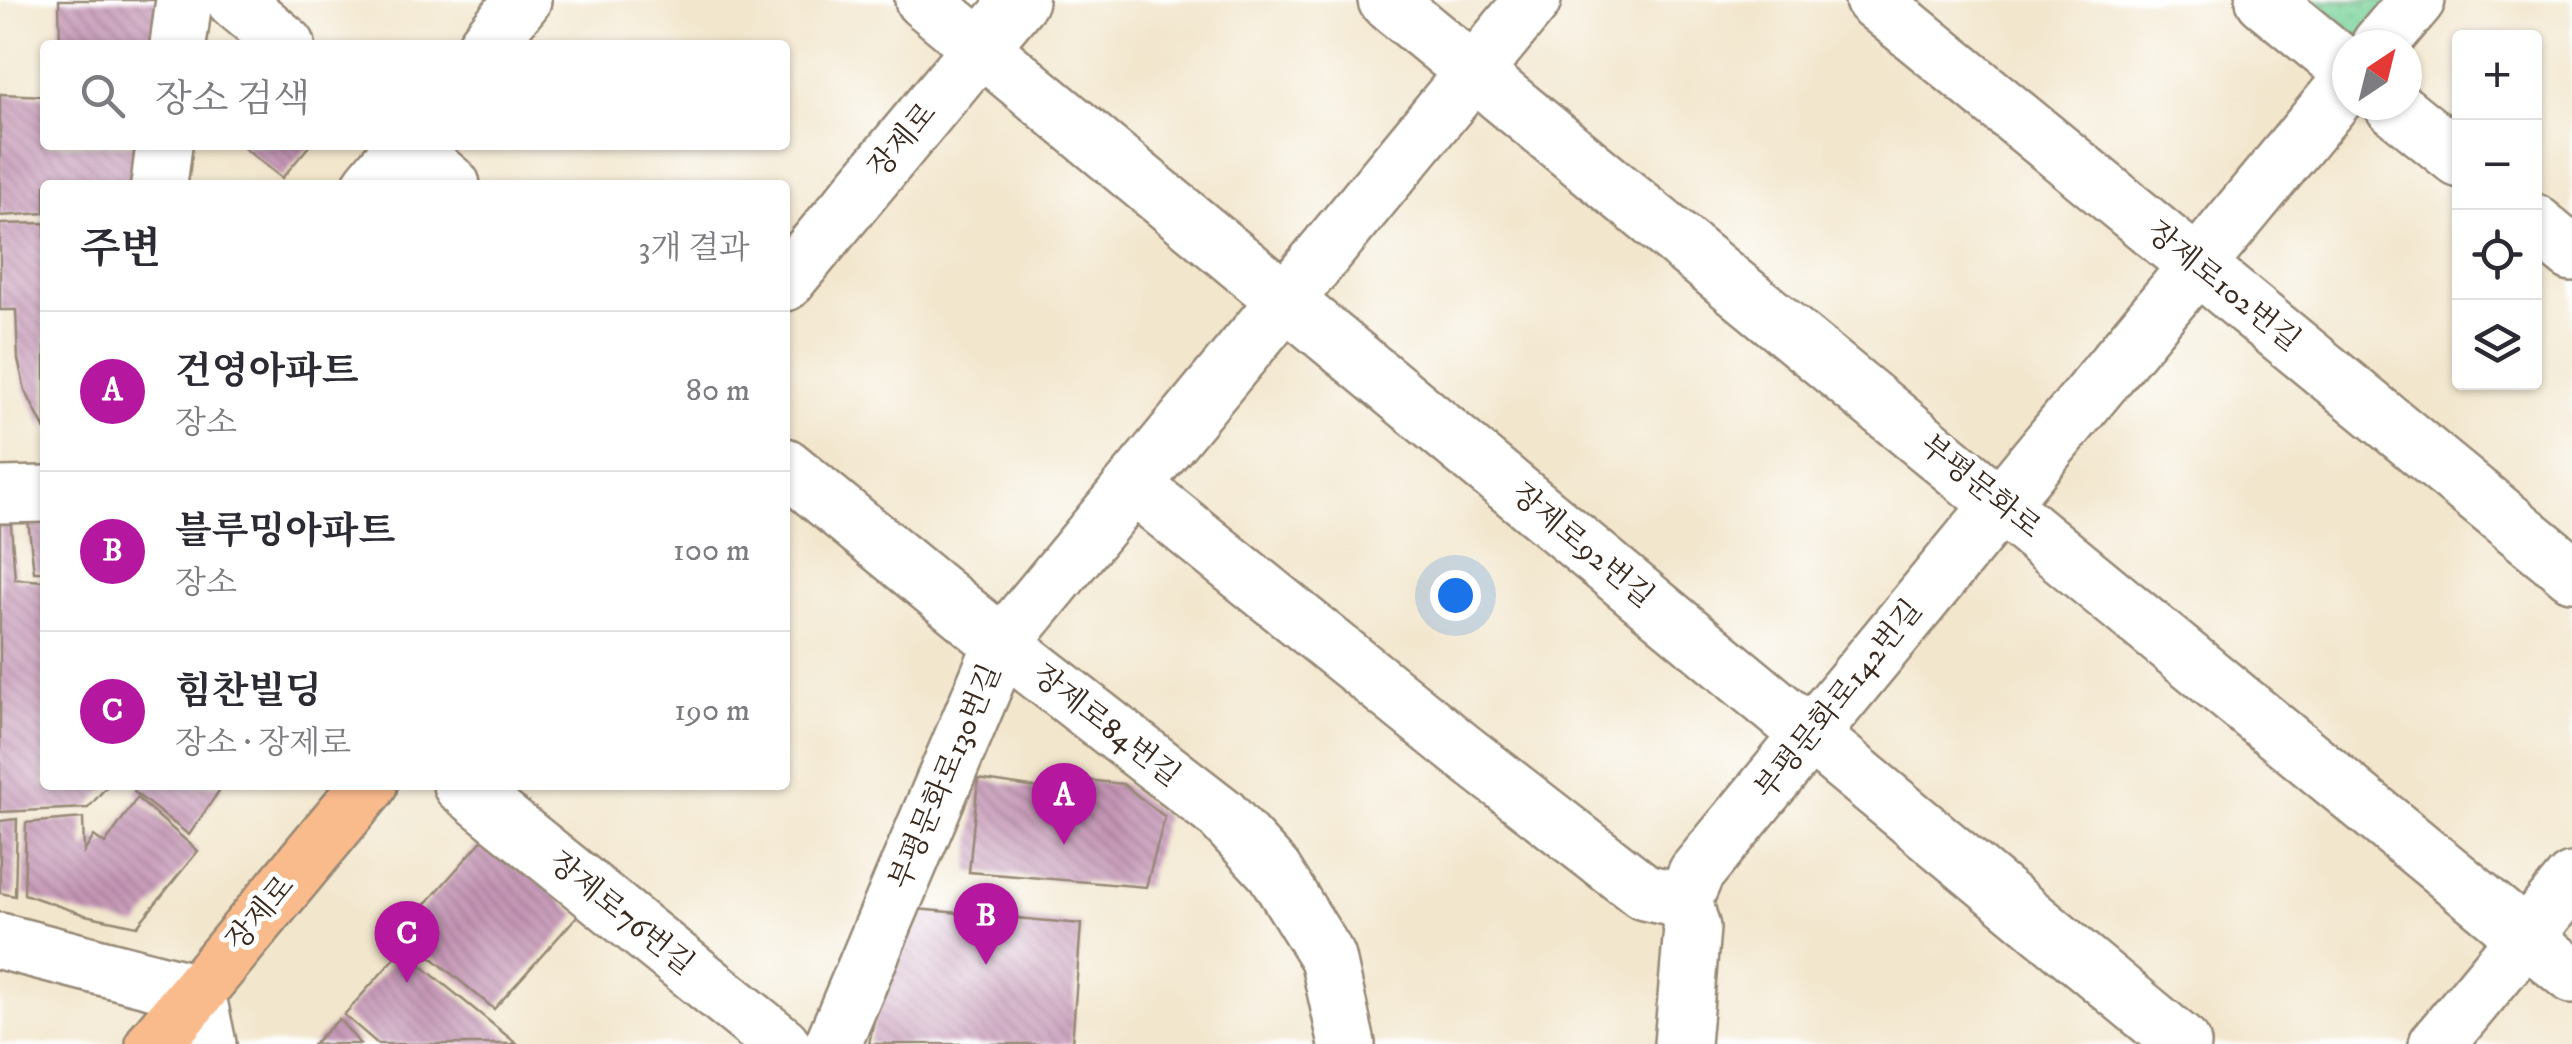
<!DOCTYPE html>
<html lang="ko">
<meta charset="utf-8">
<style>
body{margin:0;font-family:"IM FELL DW Pica","Noto Serif KR",serif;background:#f7f7f7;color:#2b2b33}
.controls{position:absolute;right:30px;top:30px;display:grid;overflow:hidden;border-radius:10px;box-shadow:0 2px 8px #0004}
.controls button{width:90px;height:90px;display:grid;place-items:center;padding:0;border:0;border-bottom:2px solid #e1e1e2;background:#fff;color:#2b2b33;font:50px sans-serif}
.compass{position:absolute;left:2332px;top:30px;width:90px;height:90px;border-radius:50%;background:#fff;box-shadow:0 2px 8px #0004;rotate:35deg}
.you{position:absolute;left:1455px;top:595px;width:35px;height:35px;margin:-25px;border:8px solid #fff;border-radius:50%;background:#1a73e8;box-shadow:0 0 0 15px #1a73e833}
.badge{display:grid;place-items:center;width:65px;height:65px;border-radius:50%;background:#b5179e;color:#fff;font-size:32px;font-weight:700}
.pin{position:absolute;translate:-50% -82px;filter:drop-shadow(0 2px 5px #0008)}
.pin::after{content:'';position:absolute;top:52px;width:35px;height:30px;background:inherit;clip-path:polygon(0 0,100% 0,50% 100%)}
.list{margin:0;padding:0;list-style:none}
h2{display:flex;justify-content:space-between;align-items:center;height:130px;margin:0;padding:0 40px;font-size:42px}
h2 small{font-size:32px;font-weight:400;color:#7c7c81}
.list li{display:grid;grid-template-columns:65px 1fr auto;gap:30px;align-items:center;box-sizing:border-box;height:160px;padding:0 40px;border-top:2px solid #e1e1e2}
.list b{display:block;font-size:38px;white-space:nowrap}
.list p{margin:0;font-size:32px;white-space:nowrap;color:#7c7c81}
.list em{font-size:32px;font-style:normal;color:#7c7c81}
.icon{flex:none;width:55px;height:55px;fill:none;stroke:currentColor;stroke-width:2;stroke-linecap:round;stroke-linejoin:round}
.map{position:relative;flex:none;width:2572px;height:1044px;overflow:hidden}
.search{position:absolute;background:#fff;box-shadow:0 2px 8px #0004;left:40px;top:40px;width:750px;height:110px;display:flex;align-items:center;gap:25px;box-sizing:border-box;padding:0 35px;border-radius:10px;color:#7c7c81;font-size:38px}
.panel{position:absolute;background:#fff;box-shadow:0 2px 8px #0004;left:40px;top:180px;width:750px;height:610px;border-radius:10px}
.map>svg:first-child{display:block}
.park{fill:url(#park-dots);stroke:#597e5b;stroke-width:2.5}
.building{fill:url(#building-back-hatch)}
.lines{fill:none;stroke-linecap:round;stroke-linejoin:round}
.minor-casing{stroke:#968875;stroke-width:60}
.major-casing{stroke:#968875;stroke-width:60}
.minor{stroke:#fff;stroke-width:55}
.major{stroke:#fabb8c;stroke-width:55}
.labels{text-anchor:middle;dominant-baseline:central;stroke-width:10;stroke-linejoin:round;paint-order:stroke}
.street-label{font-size:30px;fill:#3b2a1e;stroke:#fff}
</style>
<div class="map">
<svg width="2572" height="1044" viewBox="0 0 2572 1044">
<defs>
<pattern id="park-dots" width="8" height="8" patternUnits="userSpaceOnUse" patternTransform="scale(2.5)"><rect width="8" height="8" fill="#77d298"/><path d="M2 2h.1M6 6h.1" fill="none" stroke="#68b483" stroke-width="1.8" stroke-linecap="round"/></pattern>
<pattern id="building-back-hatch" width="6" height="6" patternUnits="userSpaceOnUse" patternTransform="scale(2.5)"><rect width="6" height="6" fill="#c495b5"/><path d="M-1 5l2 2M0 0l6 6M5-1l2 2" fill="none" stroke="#a07a93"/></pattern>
</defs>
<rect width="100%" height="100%" fill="#fff"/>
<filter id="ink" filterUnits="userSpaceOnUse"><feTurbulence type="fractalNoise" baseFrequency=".01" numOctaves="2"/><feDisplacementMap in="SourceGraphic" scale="20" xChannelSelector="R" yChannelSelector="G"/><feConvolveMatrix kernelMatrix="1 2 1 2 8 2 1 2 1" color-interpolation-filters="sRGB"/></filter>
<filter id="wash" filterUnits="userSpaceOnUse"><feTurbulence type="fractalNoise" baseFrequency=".0048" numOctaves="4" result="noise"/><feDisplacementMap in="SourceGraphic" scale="40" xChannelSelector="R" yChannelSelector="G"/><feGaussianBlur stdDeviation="2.25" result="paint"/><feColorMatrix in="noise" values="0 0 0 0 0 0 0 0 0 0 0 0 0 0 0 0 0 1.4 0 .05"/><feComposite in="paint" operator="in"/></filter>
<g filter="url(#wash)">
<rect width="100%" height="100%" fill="#f2e6cc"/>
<path class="park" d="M2282,0H2403L2365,45Z"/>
<g id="blocks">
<g class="building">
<path d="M59,0H159L158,45H60Z"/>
<path d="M0,94L45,96V145H146L141,185H45V213L0,216Z"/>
<path d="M240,145H310L282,178Z"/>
<path d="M45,223V430L25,390L18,359L16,310H0V224Z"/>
<path d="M45,518V572H34L28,520Z"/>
<path d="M0,524H11L15,579L45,581V785H108L88,808L0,812Z"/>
<path d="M978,779L1076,794L1086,780L1123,784L1165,817L1146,887L969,872Z"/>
<path d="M139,785H223L189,835L134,792Z"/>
<path d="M137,798L198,851L137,926L85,915L24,894L26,823L83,818L84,852L94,836L105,844Z"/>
<path d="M17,819L15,896L0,893V821Z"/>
<path d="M486,836L578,915L494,1009L401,932Z"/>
<path d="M916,909L1081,924L1072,1044H869L877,1005Z"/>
<path d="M402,950L517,1044H378L344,1015Z"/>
<path d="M339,1019L360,1044H313Z"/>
</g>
</g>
</g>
<g filter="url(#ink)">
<use href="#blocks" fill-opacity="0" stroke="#968875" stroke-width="2.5"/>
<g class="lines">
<g class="minor-casing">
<g id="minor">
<path d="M234,0L287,45"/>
<path d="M923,0L2183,1044"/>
<path d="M1386,0L2572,975"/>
<path d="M1873,0L2572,573"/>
<path d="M2264,0L2347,68"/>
<path d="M178,45L184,0"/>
<path d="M486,45L523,0"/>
<path d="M2379,45L2417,0"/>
<path d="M2392,105L2460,160"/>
<path d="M405,145L452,185"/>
<path d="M159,185L164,145"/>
<path d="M371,185L404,145"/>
<path d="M2534,222L2572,253"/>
<path d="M785,283L1020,0"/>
<path d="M785,466L1002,644L1221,814L1274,871L1328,958L1347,1044"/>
<path d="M1134,486L1460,749L1644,892L1684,901"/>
<path d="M0,495L45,494"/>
<path d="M461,785L782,1044"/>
<path d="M0,941L197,992L208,1044"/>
<path d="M833,1044L1002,644L1533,0"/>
<path d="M1682,1044L1692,928L1684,901L1696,873L2347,84"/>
<path d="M2437,1044L2572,881"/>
</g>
</g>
<g class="major-casing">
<path id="major" d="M154,1044L369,785"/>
</g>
<use href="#minor" class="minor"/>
<use href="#major" class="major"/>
</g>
</g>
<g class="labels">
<g class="street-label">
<text transform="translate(903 141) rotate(-50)">장제로</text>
<text transform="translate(2223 287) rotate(39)">장제로102번길</text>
<text transform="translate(1980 487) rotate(39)">부평문화로</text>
<text transform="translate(1582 546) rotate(40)">장제로92번길</text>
<text transform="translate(1839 700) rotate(-51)">부평문화로142번길</text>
<text transform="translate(1106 726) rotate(38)">장제로84번길</text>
<text transform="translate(946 777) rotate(-67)">부평문화로130번길</text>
<text transform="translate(261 914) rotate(-50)">장제로</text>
<text transform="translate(621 914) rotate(39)">장제로76번길</text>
</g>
</g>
</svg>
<div class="controls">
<button>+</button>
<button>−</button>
<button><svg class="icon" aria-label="locate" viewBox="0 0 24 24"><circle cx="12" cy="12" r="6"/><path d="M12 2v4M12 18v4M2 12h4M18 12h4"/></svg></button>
<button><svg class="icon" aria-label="layers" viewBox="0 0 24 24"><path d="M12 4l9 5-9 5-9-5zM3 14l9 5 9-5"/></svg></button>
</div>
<svg class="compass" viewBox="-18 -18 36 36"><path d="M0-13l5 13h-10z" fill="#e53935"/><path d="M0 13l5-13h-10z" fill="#7c7c81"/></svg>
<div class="you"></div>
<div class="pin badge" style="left:1064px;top:845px">A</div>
<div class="pin badge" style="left:986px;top:965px">B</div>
<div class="pin badge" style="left:407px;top:983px">C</div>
<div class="search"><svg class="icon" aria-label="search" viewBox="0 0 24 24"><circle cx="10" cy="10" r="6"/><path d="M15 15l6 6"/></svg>장소 검색</div>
<section class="panel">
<h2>주변<small>3개 결과</small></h2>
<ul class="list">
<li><span class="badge">A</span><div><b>건영아파트</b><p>장소</p></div><em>80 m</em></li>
<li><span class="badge">B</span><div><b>블루밍아파트</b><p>장소</p></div><em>100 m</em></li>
<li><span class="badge">C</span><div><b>힘찬빌딩</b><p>장소 · 장제로</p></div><em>190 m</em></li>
</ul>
</section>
</div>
